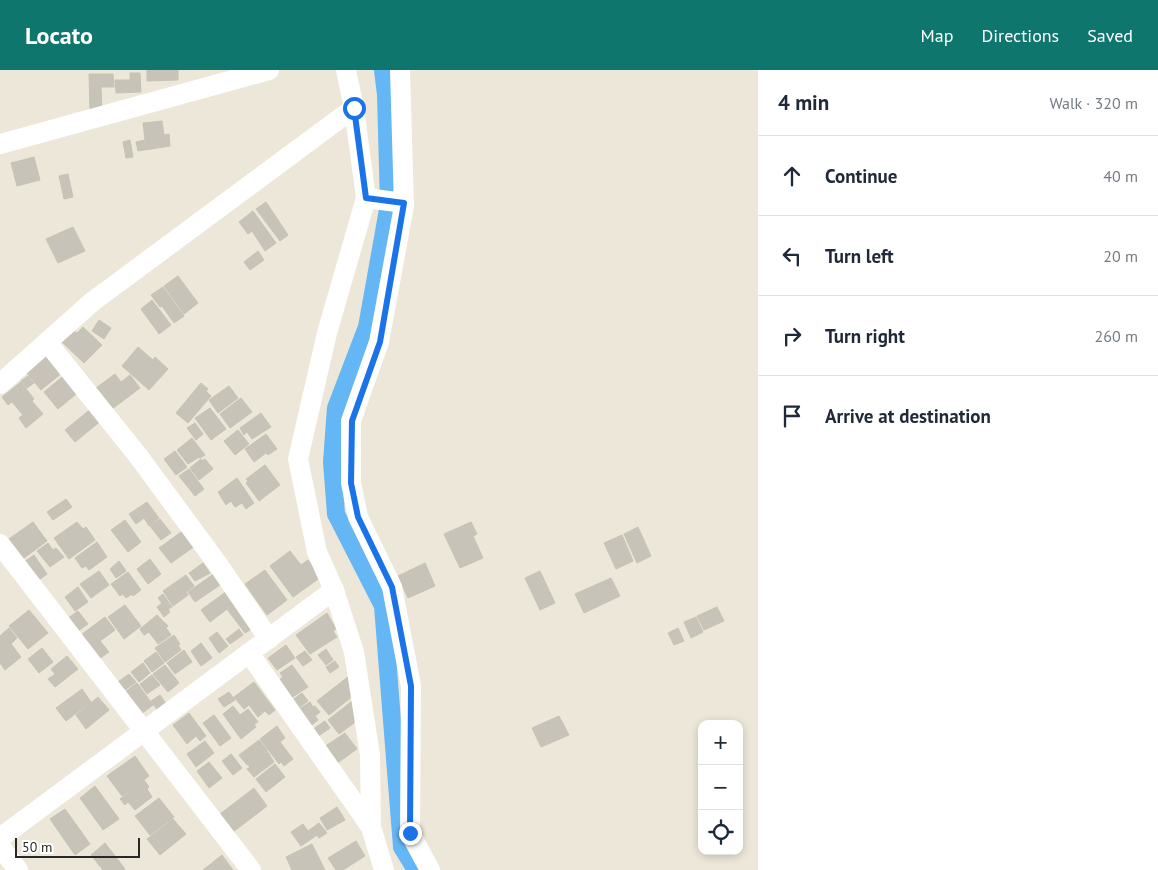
<!DOCTYPE html>
<meta charset="utf-8">
<style>
body{margin:0;font-family:"PT Sans",sans-serif;background:#f2f2f3;color:#1f2937}
.controls{position:absolute;right:15px;bottom:15px;display:grid;overflow:hidden;border-radius:10px;box-shadow:0 2px 8px #0003}
.controls button{width:45px;height:45px;display:grid;place-items:center;padding:0;border:0;border-bottom:1px solid #e0e1e3;background:#fff;color:#1f2937;font:25px sans-serif}
.scale{position:absolute;left:15px;bottom:12px;width:125px;box-sizing:border-box;padding-left:5px;border:2px solid #282828;border-top:0;font-size:14px;line-height:18px;white-space:nowrap;color:#282828;-webkit-text-stroke:4px #fff;paint-order:stroke}
.stop{position:absolute;width:15px;height:15px;margin:-11px;border:4px solid #1a73e8;border-radius:50%;background:#fff}
.stop.end{background:#1a73e8;border-color:#fff;box-shadow:0 1px 5px #0008}
.list{margin:0;padding:0;list-style:none}
h2{display:flex;justify-content:space-between;align-items:center;height:65px;margin:0;padding:0 20px;font-size:21px}
h2 small{font-size:16px;font-weight:400;color:#747a83}
.list li{display:grid;grid-template-columns:32px 1fr auto;gap:15px;align-items:center;box-sizing:border-box;height:80px;padding:0 20px;border-top:1px solid #e0e1e3}
.list b{display:block;font-size:19px;white-space:nowrap}
.list em{font-size:16px;font-style:normal;color:#747a83}
.icon{flex:none;width:28px;height:28px;fill:none;stroke:currentColor;stroke-width:2;stroke-linecap:round;stroke-linejoin:round}
.map{position:relative;flex:none;width:758px;height:800px;overflow:hidden}
header{display:flex;align-items:center;gap:30px;box-sizing:border-box;height:70px;padding:0 25px;background:#0f766e;color:#fff}
header strong{font-size:24px}
nav{display:flex;gap:28px;margin-inline-start:auto;font-size:18px}
main{display:flex}
aside{flex:1;background:#fff}
.map>svg:first-child{display:block}
.lines{fill:none;stroke-linecap:round;stroke-linejoin:round}
.canal{stroke:#64b6f5;stroke-width:18}
.building{fill:#c7c3b8;stroke:#c7c3b2}
.street{stroke:#fff;stroke-width:20}
.route{stroke:#1a73e8;stroke-width:6}
</style>
<header>
<strong>Locato</strong>
<nav><a>Map</a><a>Directions</a><a>Saved</a></nav>
</header>
<main>
<div class="map">
<svg width="758" height="800" viewBox="0 0 758 800">
<rect width="100%" height="100%" fill="#ece7d8"/>
<g class="lines">
<path class="canal" d="M383,0L386,25L389,134L367,257L336,338L332,392L336,444L383,536L402,777L416,800"/>
</g>
<g class="building">
<path d="M147,0H178V10L147,11Z"/>
<path d="M130,3H140L141,22L116,23L115,10H130Z"/>
<path d="M89,4H113L114,17H101L102,39L90,40Z"/>
<path d="M162,51L164,65L169,64L170,76L138,81L136,72L145,70L143,53Z"/>
<path d="M130,70L133,87L126,88L123,72Z"/>
<path d="M34,87L40,110L17,116L11,93Z"/>
<path d="M68,104L73,127L64,129L59,106Z"/>
<path d="M266,132L288,165L280,171L256,139Z"/>
<path d="M253,141L276,173L265,181L252,161L248,164L239,152Z"/>
<path d="M73,157L85,181L58,193L46,169Z"/>
<path d="M258,181L264,190L250,200L244,192Z"/>
<path d="M178,206L198,233L184,244L164,216Z"/>
<path d="M163,217L184,246L174,253L162,236L160,237L151,225Z"/>
<path d="M152,230L171,255L159,264L141,239Z"/>
<path d="M99,250L111,258L104,269L92,261Z"/>
<path d="M83,257L102,275L84,293L62,272L73,261L77,263Z"/>
<path d="M138,277L153,290L155,287L168,299L149,320L122,296Z"/>
<path d="M49,284L63,302L41,320L26,302Z"/>
<path d="M67,303L81,320L58,339L44,322Z"/>
<path d="M115,304L121,312L130,305L140,318L112,339L96,318Z"/>
<path d="M28,306L34,313L27,318L21,311Z"/>
<path d="M21,312L34,329L32,331L43,344L26,358L19,348L23,345L12,332L8,335L2,327Z"/>
<path d="M201,313L208,319L206,321L211,326L188,353L176,343Z"/>
<path d="M229,316L238,328L218,343L209,330Z"/>
<path d="M241,328L252,342L230,358L220,344Z"/>
<path d="M92,338L102,350L75,372L65,360Z"/>
<path d="M210,338L226,359L211,370L195,348Z"/>
<path d="M261,343L271,357L252,369L247,362L244,365L240,358Z"/>
<path d="M195,353L203,364L196,370L187,358Z"/>
<path d="M238,360L249,374L235,385L224,371Z"/>
<path d="M266,364L277,379L268,385L266,383L254,392L245,379Z"/>
<path d="M192,368L205,385L200,388L199,387L188,394L177,380Z"/>
<path d="M175,381L187,397L176,405L164,389Z"/>
<path d="M201,389L202,391L205,389L213,399L199,410L190,398Z"/>
<path d="M265,395L280,415L259,431L246,413L248,411L246,409Z"/>
<path d="M189,399L204,419L195,426L179,406Z"/>
<path d="M237,408L254,433L246,439L242,433L235,437L231,431L226,435L218,422Z"/>
<path d="M66,429L72,437L53,450L47,442Z"/>
<path d="M147,432L159,448L149,456L144,448L136,454L129,444Z"/>
<path d="M160,449L171,463L161,470L150,456Z"/>
<path d="M125,450L141,472L128,482L111,460Z"/>
<path d="M33,452L47,471L20,491L6,471Z"/>
<path d="M77,452L83,459L86,457L95,470L69,489L54,468Z"/>
<path d="M471,452L477,464L473,466L483,488L460,498L444,464Z"/>
<path d="M638,457L651,486L637,493L624,464Z"/>
<path d="M184,460L195,476L171,493L159,478Z"/>
<path d="M622,465L633,491L616,499L604,473Z"/>
<path d="M97,472L107,487L89,500L86,496L82,498L75,488Z"/>
<path d="M48,473L53,480L56,478L64,487L50,497L37,481Z"/>
<path d="M290,481L301,495L308,490L321,507L293,527L270,496Z"/>
<path d="M34,485L47,504L35,513L21,494Z"/>
<path d="M150,489L161,504L148,514L137,499Z"/>
<path d="M119,491L126,501L116,508L110,499Z"/>
<path d="M203,493L210,503L195,511L189,503Z"/>
<path d="M425,493L435,516L408,528L398,506Z"/>
<path d="M265,500L287,530L267,545L245,514Z"/>
<path d="M99,501L109,515L91,528L80,514Z"/>
<path d="M540,501L555,533L540,540L525,508Z"/>
<path d="M128,502L141,520L133,526L132,524L126,528L123,524L120,526L111,514Z"/>
<path d="M215,503L223,513L195,532L188,522Z"/>
<path d="M186,505L194,516L186,522L188,525L173,536L163,521Z"/>
<path d="M611,508L620,526L584,543L575,524Z"/>
<path d="M78,517L88,532L75,541L65,527Z"/>
<path d="M227,521L253,558L245,563L227,539L210,552L201,540Z"/>
<path d="M163,524L172,537L168,539L170,542L164,547L157,537L162,533L158,528Z"/>
<path d="M125,535L141,556L124,569L108,547Z"/>
<path d="M717,537L724,551L704,560L697,546Z"/>
<path d="M29,540L48,563L28,579L9,556Z"/>
<path d="M78,541L88,554L74,564L64,551Z"/>
<path d="M327,543L336,559L333,561L337,567L310,584L296,565Z"/>
<path d="M157,545L168,556L166,558L171,565L158,574L149,562L144,565L140,559Z"/>
<path d="M105,547L115,560L100,571L109,582L95,592L77,568Z"/>
<path d="M696,547L703,562L691,568L684,552Z"/>
<path d="M9,558L17,568L11,574L21,587L5,600L0,593V566Z"/>
<path d="M678,558L684,571L674,575L668,563Z"/>
<path d="M239,559L243,565L230,574L226,569Z"/>
<path d="M217,562L228,576L219,583L209,568Z"/>
<path d="M174,565L180,574L178,575L181,580L165,592L155,578Z"/>
<path d="M201,573L212,588L201,596L191,581Z"/>
<path d="M286,575L295,588L277,600L268,588Z"/>
<path d="M42,578L53,592L39,603L28,589Z"/>
<path d="M326,579L333,590L326,595L318,585Z"/>
<path d="M184,580L192,592L175,604L167,593Z"/>
<path d="M305,581L312,590L303,596L296,587Z"/>
<path d="M156,582L164,593L152,602L144,591Z"/>
<path d="M67,586L78,599L55,617L48,609L55,604L51,599Z"/>
<path d="M335,591L339,597L330,603L326,597Z"/>
<path d="M143,593L150,603L139,612L131,602Z"/>
<path d="M165,595L179,613L168,622L153,604Z"/>
<path d="M292,595L308,617L291,628L279,610L283,607L280,603Z"/>
<path d="M129,604L136,612L121,623L115,614Z"/>
<path d="M152,605L160,615L147,624L140,614Z"/>
<path d="M349,606L353,626L329,645L317,631Z"/>
<path d="M254,612L275,640L269,645L265,641L258,647L249,635L244,639L234,627Z"/>
<path d="M137,613L153,635L137,647L121,625Z"/>
<path d="M82,619L91,632L66,651L56,638Z"/>
<path d="M229,622L235,630L224,637L218,629Z"/>
<path d="M302,623L308,631L292,643L287,634Z"/>
<path d="M160,625L167,635L158,641L151,631Z"/>
<path d="M98,627L109,640L86,659L76,645Z"/>
<path d="M352,631L355,634L354,653L339,664L328,650Z"/>
<path d="M310,632L313,637L315,636L320,642L315,646L318,650L309,657L293,643Z"/>
<path d="M233,636L240,645L248,639L258,652L254,654L256,657L241,669L223,644Z"/>
<path d="M189,643L206,666L200,671L196,666L187,674L173,655Z"/>
<path d="M214,645L231,668L220,676L203,653Z"/>
<path d="M559,646L569,665L541,677L532,658Z"/>
<path d="M325,651L330,658L314,669L309,662Z"/>
<path d="M277,656L285,668L280,672L293,689L284,696L281,692L279,694L260,669Z"/>
<path d="M345,663L357,679L333,696L321,679Z"/>
<path d="M259,670L267,680L247,695L239,685Z"/>
<path d="M205,671L214,683L196,697L187,684Z"/>
<path d="M267,681L274,692L254,707L247,699L250,697L248,695Z"/>
<path d="M231,684L242,698L233,705L222,691Z"/>
<path d="M135,686L149,706L122,726L107,706Z"/>
<path d="M209,692L222,708L209,718L197,701Z"/>
<path d="M275,694L285,707L266,722L256,709Z"/>
<path d="M144,710L149,717L147,719L152,727L135,740L128,732L125,735L120,729Z"/>
<path d="M95,716L119,749L103,760L80,728Z"/>
<path d="M254,718L267,736L233,762L220,744Z"/>
<path d="M159,728L174,747L150,765L135,746Z"/>
<path d="M337,737L345,750L327,760L320,748Z"/>
<path d="M65,739L90,774L75,785L50,749Z"/>
<path d="M173,749L186,764L160,785L147,769Z"/>
<path d="M319,753L327,763L319,768L317,765L301,776L291,762L303,754L308,761Z"/>
<path d="M356,771L365,786L343,800H336L328,788Z"/>
<path d="M105,773L125,799L124,800H103L91,785Z"/>
<path d="M312,774L325,800H292L286,787Z"/>
<path d="M222,785L233,800H203Z"/>
</g>
<g class="lines">
<g class="street">
<path d="M346,0L354,38L366,128L327,263L298,389L317,482L334,520L354,582L370,685L371,757L384,800"/>
<path d="M400,0L404,136L379,272L351,351V413L358,447L392,517L411,616L410,763L430,800"/>
<path d="M0,74L269,0"/>
<path d="M366,128L404,133"/>
<path d="M47,272L139,387L217,493L269,569"/>
<path d="M0,314L92,232L354,38"/>
<path d="M0,474L251,800"/>
<path d="M249,583L371,757"/>
<path d="M0,768L334,520"/>
<path d="M0,776L18,800"/>
</g>
</g>
<g class="lines">
<path class="route" d="M354,38L366,128L404,133L380,272L352,351L351,413L358,447L392,517L411,616L410,763"/>
</g>
</svg>
<div class="controls">
<button>+</button>
<button>−</button>
<button><svg class="icon" aria-label="locate" viewBox="0 0 24 24"><circle cx="12" cy="12" r="6"/><path d="M12 2v4M12 18v4M2 12h4M18 12h4"/></svg></button>
</div>
<div class="scale">50 m</div>
<div class="stop" style="left:354px;top:38px"></div>
<div class="stop end" style="left:410px;top:763px"></div>
</div>
<aside>
<h2>4 min<small>Walk · 320 m</small></h2>
<ul class="list">
<li><svg class="icon" aria-label="ahead" viewBox="0 0 24 24"><path d="M12 20V5M6 11l6-6 6 6"/></svg><div><b>Continue</b></div><em>40 m</em></li>
<li><svg class="icon" aria-label="left" viewBox="0 0 24 24"><path d="M17 20v-9H6M10 6l-5 5 5 5"/></svg><div><b>Turn left</b></div><em>20 m</em></li>
<li><svg class="icon" aria-label="right" viewBox="0 0 24 24"><path d="M7 20v-9h11M14 6l5 5-5 5"/></svg><div><b>Turn right</b></div><em>260 m</em></li>
<li><svg class="icon" aria-label="arrive" viewBox="0 0 24 24"><path d="M6 21V4h12l-3 4 3 4H6"/></svg><div><b>Arrive at destination</b></div></li>
</ul>
</aside>
</main>
